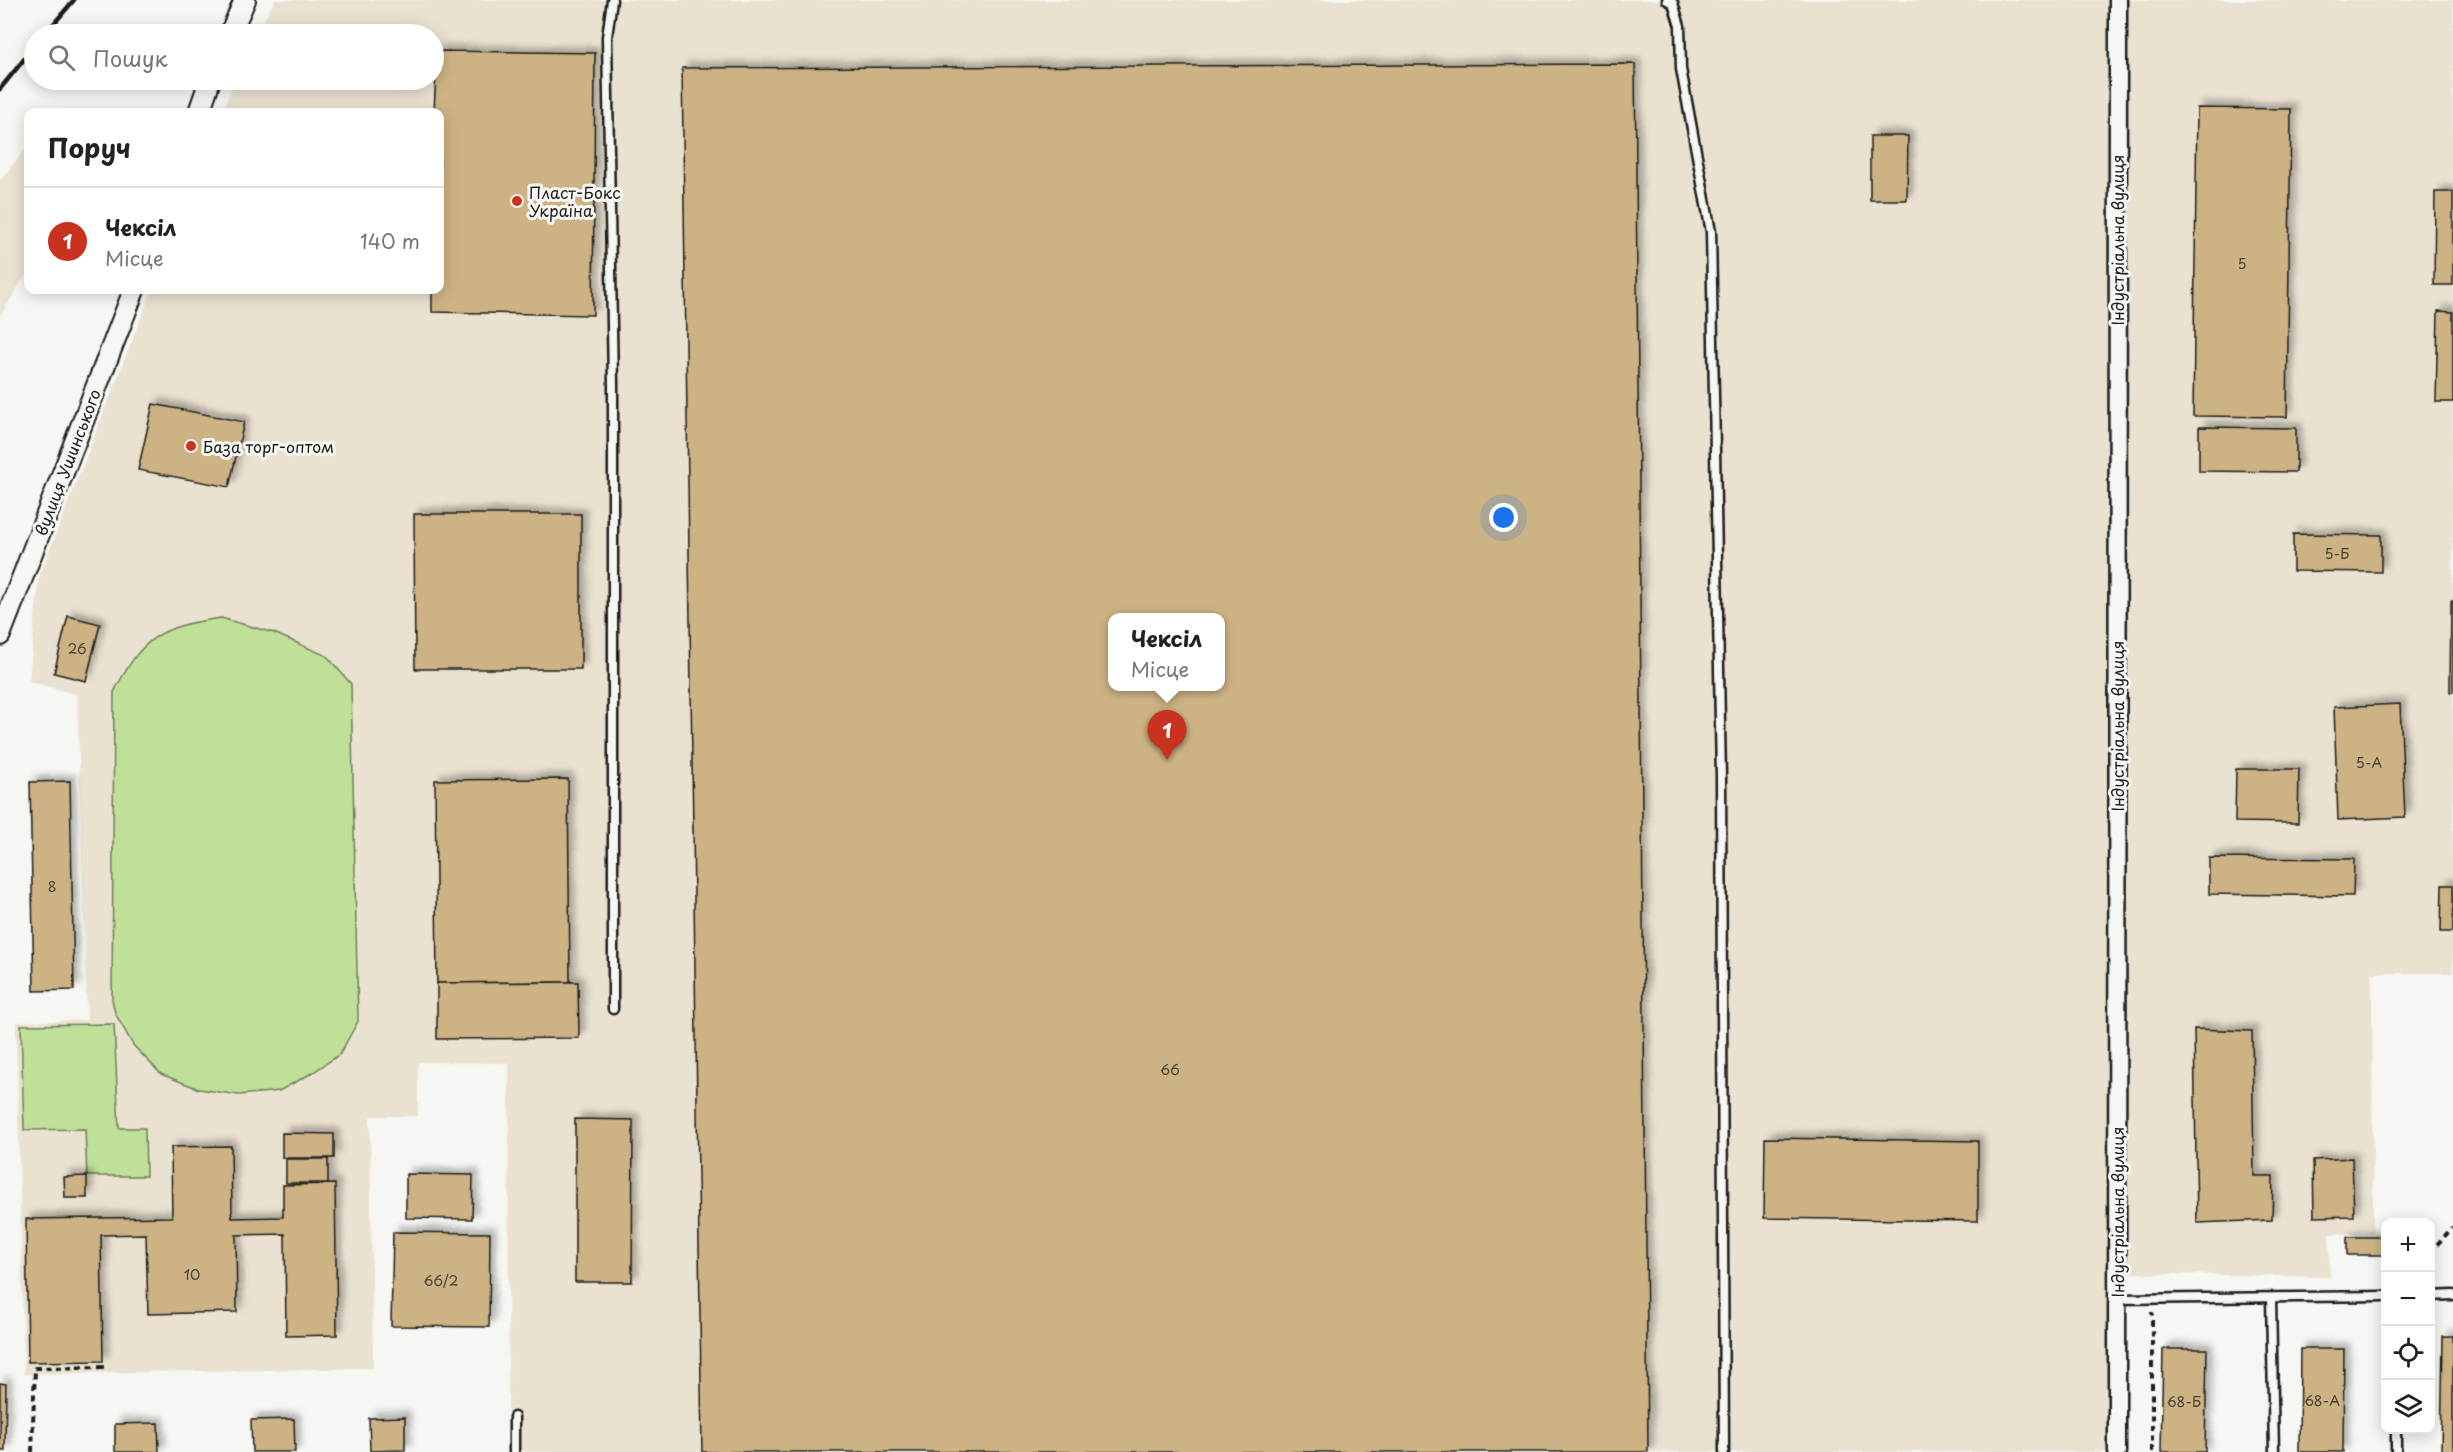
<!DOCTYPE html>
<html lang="uk">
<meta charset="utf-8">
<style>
body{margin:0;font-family:"Playpen Sans",sans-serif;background:#f2f2f2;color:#222}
.controls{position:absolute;right:18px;bottom:18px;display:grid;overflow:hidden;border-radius:12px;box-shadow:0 3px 15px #0003}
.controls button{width:54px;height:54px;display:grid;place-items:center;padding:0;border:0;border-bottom:2px solid #e0e0e0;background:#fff;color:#222;font:30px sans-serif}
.you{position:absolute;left:1504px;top:518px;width:21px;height:21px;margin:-15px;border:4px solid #fff;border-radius:50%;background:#1a73e8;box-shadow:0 0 0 9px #1a73e833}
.badge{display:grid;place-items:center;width:39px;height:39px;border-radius:50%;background:#c8321e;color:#fff;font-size:20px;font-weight:700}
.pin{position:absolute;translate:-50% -50px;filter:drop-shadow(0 2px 3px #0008)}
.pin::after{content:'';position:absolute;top:32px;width:21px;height:18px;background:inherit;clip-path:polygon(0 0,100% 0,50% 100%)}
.popup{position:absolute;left:1108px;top:613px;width:117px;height:78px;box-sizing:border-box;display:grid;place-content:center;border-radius:12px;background:#fff;filter:drop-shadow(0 2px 4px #0005);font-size:20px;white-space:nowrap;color:#767676}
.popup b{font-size:22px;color:#222}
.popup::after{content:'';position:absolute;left:50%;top:100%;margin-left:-12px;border:12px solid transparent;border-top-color:#fff}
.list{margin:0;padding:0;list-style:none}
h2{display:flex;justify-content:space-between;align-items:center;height:78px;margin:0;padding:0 24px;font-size:26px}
h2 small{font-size:20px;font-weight:400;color:#767676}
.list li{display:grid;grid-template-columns:39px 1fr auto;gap:18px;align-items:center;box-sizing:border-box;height:108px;padding:0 24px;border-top:2px solid #e0e0e0}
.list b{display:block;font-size:22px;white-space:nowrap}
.list p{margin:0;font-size:20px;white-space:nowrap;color:#767676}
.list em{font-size:20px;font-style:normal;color:#767676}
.icon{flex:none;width:33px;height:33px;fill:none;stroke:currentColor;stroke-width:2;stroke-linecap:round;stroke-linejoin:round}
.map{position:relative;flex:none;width:2453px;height:1452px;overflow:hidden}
.search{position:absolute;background:#fff;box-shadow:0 3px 15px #0003;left:24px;top:24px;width:420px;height:66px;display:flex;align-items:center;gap:15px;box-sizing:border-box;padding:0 21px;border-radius:33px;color:#767676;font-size:22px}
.panel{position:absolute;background:#fff;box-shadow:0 3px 15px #0003;left:24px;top:108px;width:420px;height:186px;border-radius:12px}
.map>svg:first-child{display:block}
.built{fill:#eae2d1;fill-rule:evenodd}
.green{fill:#c0e099;stroke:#6e7e5a;stroke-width:1.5}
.building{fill:#cdb384;stroke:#1c1c1c;stroke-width:1.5;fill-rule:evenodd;filter:url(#shadow)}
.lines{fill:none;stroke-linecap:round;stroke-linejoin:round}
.service-casing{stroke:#1c1c1c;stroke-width:13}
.minor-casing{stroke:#1c1c1c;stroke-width:21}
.tertiary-casing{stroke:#1c1c1c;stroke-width:24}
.path{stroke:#1c1c1c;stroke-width:4;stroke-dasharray:6 4.5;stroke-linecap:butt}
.service{stroke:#f6f6f2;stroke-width:8}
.minor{stroke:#f6f6f2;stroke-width:16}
.tertiary{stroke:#f6f6f2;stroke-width:20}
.rail{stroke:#1c1c1c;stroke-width:4.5}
.poi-dot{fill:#c8321e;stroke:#f6f6f2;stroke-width:2}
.labels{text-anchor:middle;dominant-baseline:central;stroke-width:6;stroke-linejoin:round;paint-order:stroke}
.number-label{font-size:14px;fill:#484236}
.poi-label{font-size:16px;fill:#1c1c1c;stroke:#f6f6f2;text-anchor:start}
.street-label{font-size:16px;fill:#1c1c1c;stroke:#f6f6f2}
</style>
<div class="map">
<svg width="2453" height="1452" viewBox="0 0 2453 1452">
<defs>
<filter id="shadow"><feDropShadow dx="5.5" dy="-5.5" stdDeviation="3" flood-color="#0004"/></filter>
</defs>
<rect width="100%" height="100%" fill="#f6f6f2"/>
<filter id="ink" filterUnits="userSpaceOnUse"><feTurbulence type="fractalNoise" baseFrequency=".0167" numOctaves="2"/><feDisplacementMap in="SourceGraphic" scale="12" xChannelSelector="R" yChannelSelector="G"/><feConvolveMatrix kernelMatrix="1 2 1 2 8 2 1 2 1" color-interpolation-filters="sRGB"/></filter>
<g filter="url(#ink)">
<g class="built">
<path d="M275,0H2453V973H2372L2373,1233L2329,1234L2330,1277L2117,1273L2116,1452H508L509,1063L418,1062V1116H370L373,1368L24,1374L16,1022L87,1020L77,695L29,681L39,577L152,290H440V112H222L235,80H434V34H256ZM1113,618H1221V686H1113Z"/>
<path d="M25,150L28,153V271L0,316V181Z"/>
</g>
<g class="green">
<path d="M221,618L274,633L327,656L351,684L358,1021L340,1054L312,1073L279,1091L239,1095L199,1089L161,1074L133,1045L115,1013L112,999L114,692C142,637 160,626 221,618Z"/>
<path d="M114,1024L119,1128H145L146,1176H87L85,1129L24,1130L21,1025Z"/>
</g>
<g class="building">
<path d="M437,51L595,53L593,315L432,312V290H440V112H434Z"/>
<path d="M1635,64L1648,1452H702L682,68ZM1113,618H1221V686H1113Z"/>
<path d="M2197,108L2291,109L2287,417L2193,416Z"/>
<path d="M1870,136H1908L1907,200H1870Z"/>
<path d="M2435,192H2453V285H2434Z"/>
<path d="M2438,311L2453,312V402H2436Z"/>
<path d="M153,404L244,422L229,487L138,470Z"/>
<path d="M2199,427L2296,428V472L2199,471Z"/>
<path d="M414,514H581V669H415Z"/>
<path d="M2293,534L2381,535V572L2293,571Z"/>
<path d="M2451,601H2453V692H2450Z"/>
<path d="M68,616L100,624L86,681L54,673Z"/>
<path d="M2400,704L2405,817L2338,820L2334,707Z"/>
<path d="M2236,769H2299L2298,823L2235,822Z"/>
<path d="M568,779L570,982L437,983L435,780Z"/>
<path d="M70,781L74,990L34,991L30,782Z"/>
<path d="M2209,858L2354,859L2353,896L2209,894Z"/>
<path d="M2442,885H2453V932H2441Z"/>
<path d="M570,982H578L579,1038L437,1039V983Z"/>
<path d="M2194,1029L2252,1031L2254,1176H2273L2272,1220L2197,1223Z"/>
<path d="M575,1119L633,1120L632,1282H575Z"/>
<path d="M282,1133L334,1134V1158H282Z"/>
<path d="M1765,1138L1978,1141V1221L1764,1218Z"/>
<path d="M231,1146L232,1218L283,1217V1185L335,1184L337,1335L286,1336L285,1234L236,1235L237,1312L148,1314L146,1234L101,1235L103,1361L28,1362L26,1219L172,1217L171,1147Z"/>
<path d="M2352,1158L2354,1216L2314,1217L2313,1160Z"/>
<rect x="286" y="1159" width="42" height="24"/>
<path d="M406,1174L473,1175L472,1219L406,1218Z"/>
<path d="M87,1176V1198H65L64,1177Z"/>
<path d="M393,1232L490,1233L489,1327L391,1326Z"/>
<rect x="2347" y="1237" width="39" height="18"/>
<path d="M2443,1336H2453V1452H2441Z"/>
<path d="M2163,1349H2207L2205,1452H2161Z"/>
<path d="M2300,1349H2344L2343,1452H2299Z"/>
<path d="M0,1383L6,1384L5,1451H0Z"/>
<path d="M405,1417V1450L370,1451L369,1418Z"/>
<path d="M294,1419L295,1452H252L251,1420Z"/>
<path d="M158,1423L159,1452H115V1424Z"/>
</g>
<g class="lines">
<g class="service-casing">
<g id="service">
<path d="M612,0L607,37L613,384V1009"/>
<path d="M1667,0L1673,3L1680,26L1681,69L1711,232L1721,778L1724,1452"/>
<path d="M2430,1296L2453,1295"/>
<path d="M2271,1298L2274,1452"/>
<path d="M2117,1299L2386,1296"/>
<path d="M514,1417V1452"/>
<path d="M2396,1430V1452"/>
</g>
</g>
<g class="minor-casing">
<path id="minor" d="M2117,1452L2118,0"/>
</g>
<g class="tertiary-casing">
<g id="tertiary">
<path d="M230,34L245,0"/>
<path d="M199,112L210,80"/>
<path d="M0,635L134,290"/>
</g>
</g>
<g class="path">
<path d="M2430,1252L2453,1227"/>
<path d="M32,1452L35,1368L108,1367"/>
<path d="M2152,1452V1312"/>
</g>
<use href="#service" class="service"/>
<use href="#minor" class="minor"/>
<use href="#tertiary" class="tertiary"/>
<g class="rail">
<path d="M45,34L74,0"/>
<path d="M0,89L34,47"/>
</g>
</g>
</g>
<g class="poi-dot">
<circle cx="517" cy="201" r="6"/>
<circle cx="191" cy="446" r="6"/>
</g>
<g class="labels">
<g class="number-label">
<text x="2242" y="263">5</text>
<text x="2337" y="553">5-Б</text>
<text x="77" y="648">26</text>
<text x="2369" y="762">5-А</text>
<text x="52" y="886">8</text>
<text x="1170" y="1069">66</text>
<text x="192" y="1274">10</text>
<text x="441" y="1280">66/2</text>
<text x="2322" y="1400">68-А</text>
<text x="2184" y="1401">68-Б</text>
</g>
<g class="poi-label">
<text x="529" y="192">Пласт-Бокс<tspan x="529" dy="18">Україна</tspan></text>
<text x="203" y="446">База торг-оптом</text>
</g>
<g class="street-label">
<text transform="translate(2117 240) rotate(-90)">Індустріальна вулиця</text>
<text transform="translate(67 462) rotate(-69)">вулиця Ушинського</text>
<text transform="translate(2117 726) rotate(-90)">Індустріальна вулиця</text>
<text transform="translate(2117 1212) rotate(-90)">Індустріальна вулиця</text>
</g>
</g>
</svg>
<div class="controls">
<button>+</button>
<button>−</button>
<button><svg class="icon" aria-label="locate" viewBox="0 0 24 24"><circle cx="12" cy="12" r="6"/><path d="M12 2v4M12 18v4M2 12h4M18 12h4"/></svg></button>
<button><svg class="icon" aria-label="layers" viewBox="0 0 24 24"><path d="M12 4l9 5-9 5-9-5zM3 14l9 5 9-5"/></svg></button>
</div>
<div class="you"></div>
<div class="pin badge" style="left:1167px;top:760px">1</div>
<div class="popup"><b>Чексіл</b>Місце</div>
<div class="search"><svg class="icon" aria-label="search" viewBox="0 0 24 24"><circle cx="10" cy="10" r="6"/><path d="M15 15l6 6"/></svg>Пошук</div>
<section class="panel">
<h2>Поруч<small></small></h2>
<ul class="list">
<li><span class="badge">1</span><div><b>Чексіл</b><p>Місце</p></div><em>140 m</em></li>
</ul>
</section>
</div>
